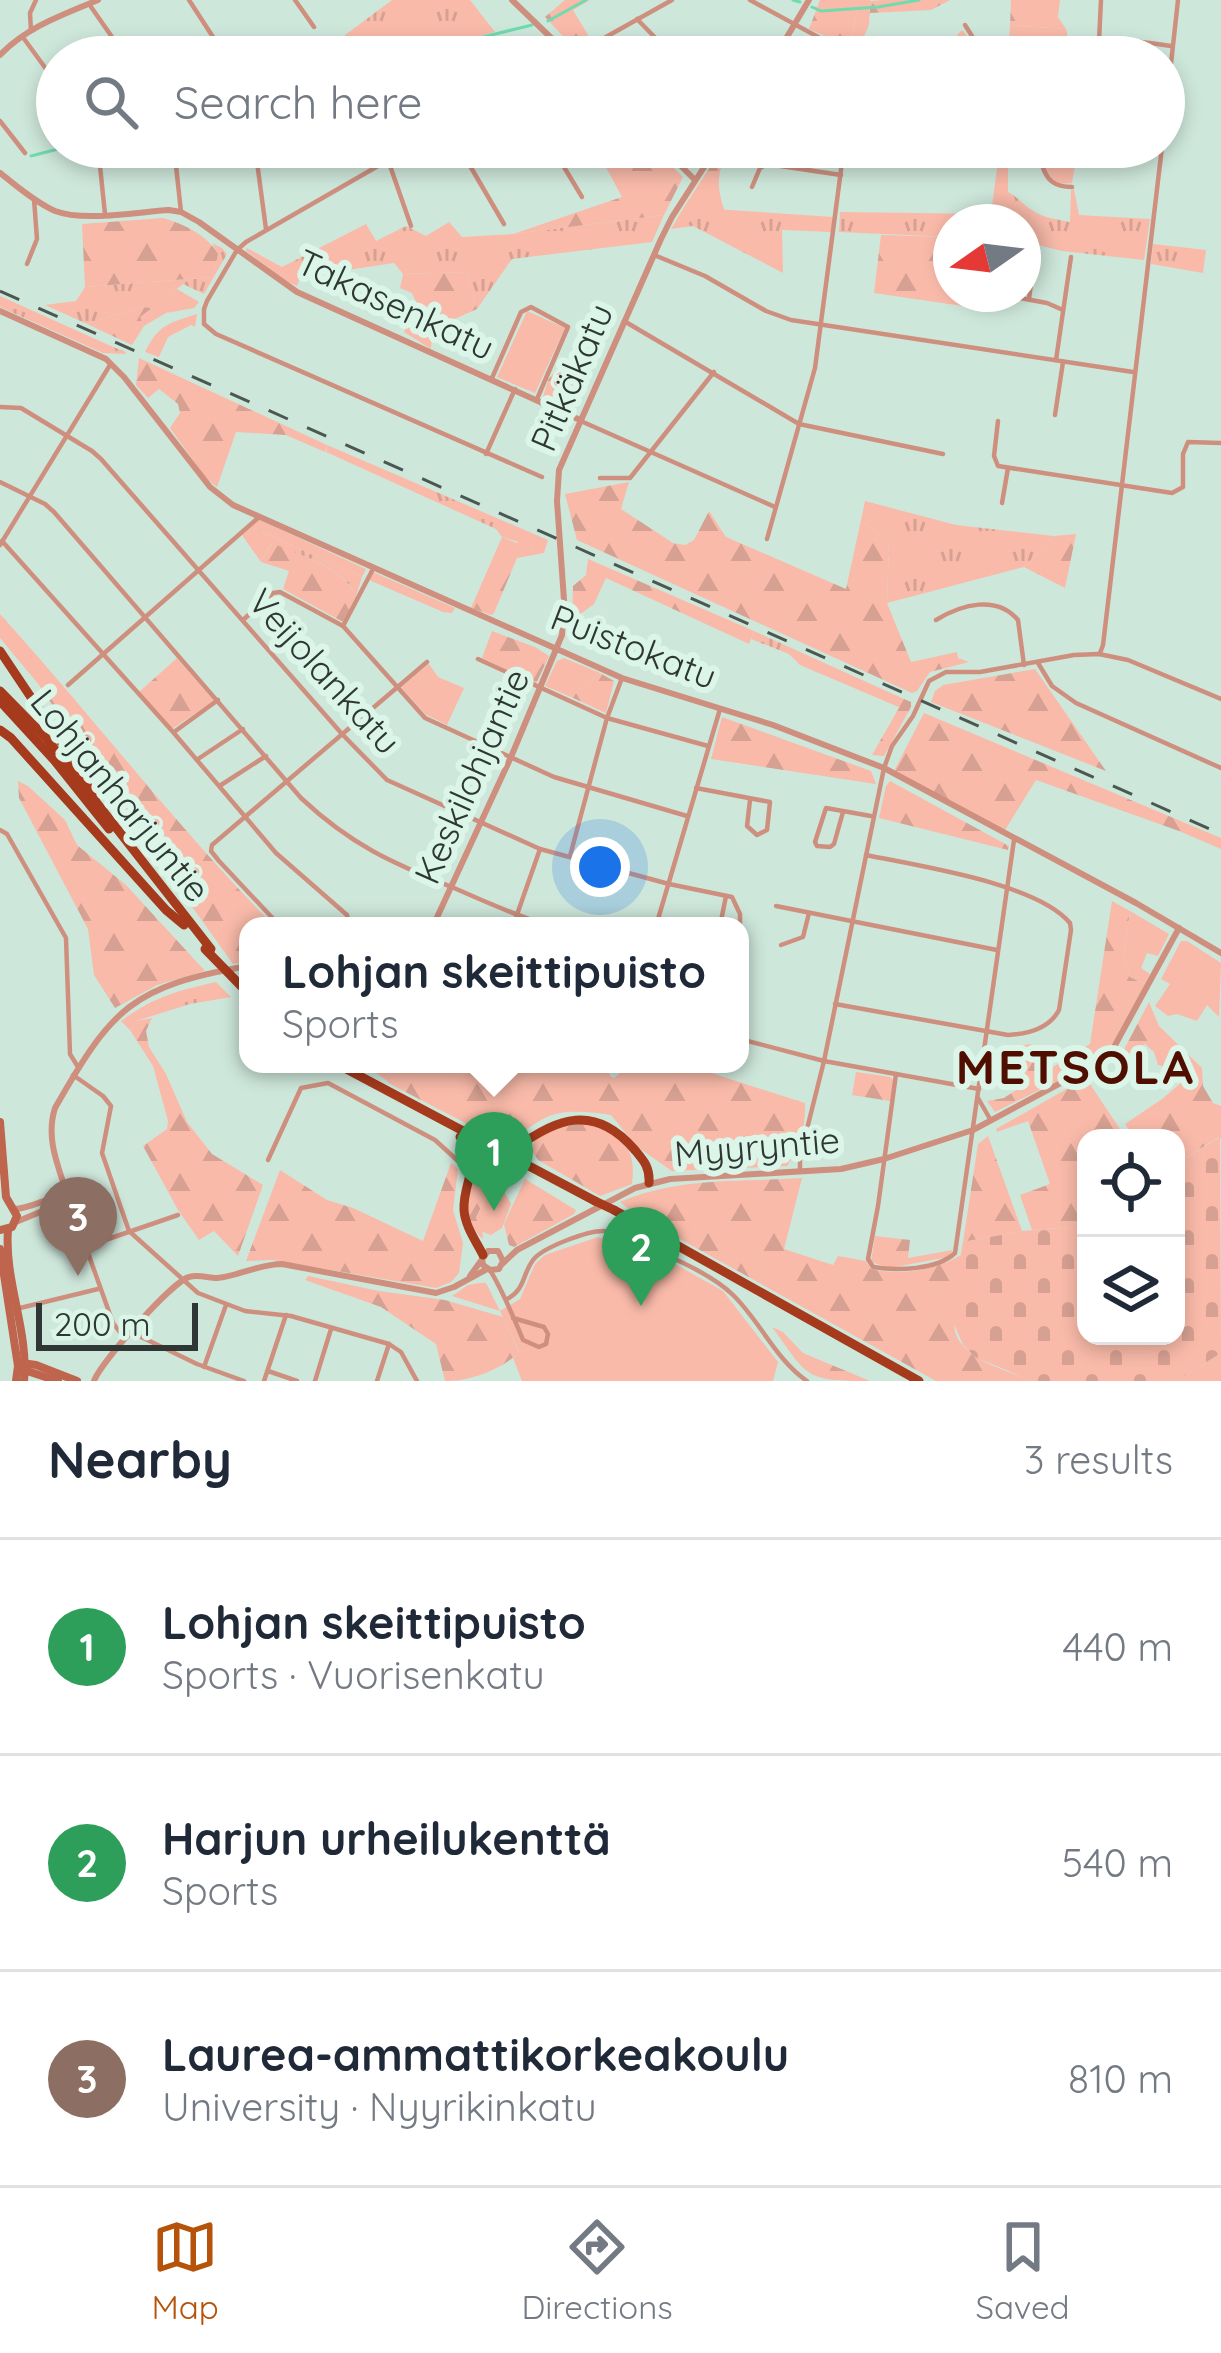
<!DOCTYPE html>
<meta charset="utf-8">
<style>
body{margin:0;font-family:Quicksand,sans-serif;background:#f2f2f3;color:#1f2937}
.controls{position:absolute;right:36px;bottom:36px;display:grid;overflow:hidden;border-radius:24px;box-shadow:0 6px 18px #0003}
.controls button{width:108px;height:108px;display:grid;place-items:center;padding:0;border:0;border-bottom:3px solid #e0e1e3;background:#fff;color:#1f2937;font:60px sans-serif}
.compass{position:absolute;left:933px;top:204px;width:108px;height:108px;border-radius:50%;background:#fff;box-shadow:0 6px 18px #0003;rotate:256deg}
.scale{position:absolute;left:36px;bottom:30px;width:162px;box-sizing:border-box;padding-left:12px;border:6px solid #2e3733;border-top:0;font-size:33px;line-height:42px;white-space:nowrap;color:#2e3733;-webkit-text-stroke:9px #dbf5e8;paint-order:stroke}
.you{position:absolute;left:600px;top:867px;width:42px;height:42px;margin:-30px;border:9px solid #fff;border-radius:50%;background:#1a73e8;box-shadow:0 0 0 18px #1a73e833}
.badge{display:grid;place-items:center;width:78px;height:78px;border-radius:50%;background:#b45309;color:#fff;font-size:39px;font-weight:700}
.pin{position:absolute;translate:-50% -99px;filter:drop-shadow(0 3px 6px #0008)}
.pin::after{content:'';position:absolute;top:63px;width:42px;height:36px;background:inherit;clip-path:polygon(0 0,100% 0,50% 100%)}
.popup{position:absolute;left:239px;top:917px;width:510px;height:156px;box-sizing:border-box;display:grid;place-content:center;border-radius:24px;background:#fff;filter:drop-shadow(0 3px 9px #0005);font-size:39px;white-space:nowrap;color:#747a83}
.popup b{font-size:45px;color:#1f2937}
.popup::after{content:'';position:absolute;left:50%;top:100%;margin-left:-24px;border:24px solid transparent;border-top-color:#fff}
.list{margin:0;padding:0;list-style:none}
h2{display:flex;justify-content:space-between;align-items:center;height:156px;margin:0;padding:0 48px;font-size:51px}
h2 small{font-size:39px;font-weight:400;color:#747a83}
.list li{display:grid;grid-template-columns:78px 1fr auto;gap:36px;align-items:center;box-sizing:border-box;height:216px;padding:0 48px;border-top:3px solid #e0e1e3}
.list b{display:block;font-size:45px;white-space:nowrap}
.list p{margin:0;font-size:39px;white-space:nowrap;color:#747a83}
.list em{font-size:39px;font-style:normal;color:#747a83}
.icon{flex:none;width:66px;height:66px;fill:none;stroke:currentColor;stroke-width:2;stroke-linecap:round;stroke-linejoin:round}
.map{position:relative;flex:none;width:1221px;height:1381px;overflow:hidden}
.search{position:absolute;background:#fff;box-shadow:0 6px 18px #0003;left:36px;right:36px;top:36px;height:132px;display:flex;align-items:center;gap:30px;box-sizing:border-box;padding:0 42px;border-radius:66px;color:#747a83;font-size:45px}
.sheet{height:804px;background:#fff}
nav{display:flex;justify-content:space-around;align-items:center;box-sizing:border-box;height:168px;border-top:3px solid #e0e1e3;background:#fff;font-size:33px;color:#747a83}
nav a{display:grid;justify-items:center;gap:6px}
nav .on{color:#b45309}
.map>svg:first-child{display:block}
.grass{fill:url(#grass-tufts)}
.forest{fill:url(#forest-firs)}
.cemetery{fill:url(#cemetery-stones)}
.park{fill:#f9baa9}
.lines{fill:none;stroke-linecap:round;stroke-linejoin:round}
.stream{stroke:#6fdbaf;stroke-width:3}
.minor{stroke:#ce8f7e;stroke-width:4.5}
.tertiary{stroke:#ce8f7e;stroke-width:6}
.secondary{stroke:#bf644d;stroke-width:8}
.trunk{stroke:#a53a1c;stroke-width:9}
.rail{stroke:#4b5751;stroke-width:3;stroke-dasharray:21 21;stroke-linecap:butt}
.trunk-bridge{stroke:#a53a1c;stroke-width:9}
.labels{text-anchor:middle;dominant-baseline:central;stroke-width:12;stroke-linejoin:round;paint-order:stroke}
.street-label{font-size:36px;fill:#2e3733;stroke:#dbf5e8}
.district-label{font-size:48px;font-weight:bold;letter-spacing:3px;fill:#500e00;stroke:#dbf5e8}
</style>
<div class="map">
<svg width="1221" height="1381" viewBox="0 0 1221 1381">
<defs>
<pattern id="grass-tufts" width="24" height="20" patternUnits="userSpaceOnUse" patternTransform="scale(3)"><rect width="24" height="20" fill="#f9baa9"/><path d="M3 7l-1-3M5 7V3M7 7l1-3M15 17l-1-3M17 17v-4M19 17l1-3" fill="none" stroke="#d6a092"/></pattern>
<pattern id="forest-firs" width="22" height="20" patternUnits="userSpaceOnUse" patternTransform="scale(3)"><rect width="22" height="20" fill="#f9baa9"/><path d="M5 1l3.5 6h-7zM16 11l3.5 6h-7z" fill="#d6a092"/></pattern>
<pattern id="cemetery-stones" width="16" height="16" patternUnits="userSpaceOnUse" patternTransform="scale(3)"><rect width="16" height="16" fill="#f9baa9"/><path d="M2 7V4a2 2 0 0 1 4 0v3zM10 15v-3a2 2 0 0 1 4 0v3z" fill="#d6a092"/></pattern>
</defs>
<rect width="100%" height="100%" fill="#cee7db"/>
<g class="grass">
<path d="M392,0H470L495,32L402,57H343L333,44Z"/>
<path d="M859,0H870L869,25L857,52L850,47Z"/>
<path d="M1010,25L1066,29L1071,51L1060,57H1008Z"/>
<path d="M997,168H1008V192C1019,198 1022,204 1032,210C1042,218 1057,219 1070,222L1071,190L1074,189L1079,215L1150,219L1144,260L1062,251L1023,241V222H951V237L839,232L840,212L991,214Z"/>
<path d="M684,207L833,217L831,232L782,230L783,273L693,226L671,229Z"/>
<path d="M664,215L652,242L512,259L477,309L467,272L403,274L394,263L300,277L297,286L286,281L246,251L247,248L282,267L366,224L376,241L406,226L426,236L449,222L462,237L513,234Z"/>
<path d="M212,243L222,248L227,254L204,294L183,284L153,308L141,307L87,324L45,305L76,301L85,287L213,277L218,254Z"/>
<path d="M1153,244L1206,250L1203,273L1151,264Z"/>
<path d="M0,296L113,347L126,352L125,354L103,353L0,307Z"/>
<path d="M327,445L548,540L544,553L533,555L532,546L502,537L496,529L326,452Z"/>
<path d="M865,501L956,525L1054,536L1024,567L887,603L889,541L861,520Z"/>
<path d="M251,527L362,577L356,596C340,564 303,557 271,544L261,562L242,535Z"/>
<path d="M754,631L904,699L901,708L800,665L789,654L751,639Z"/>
<path d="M216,982L231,997L190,1004L136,1021L130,1030L121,1021C154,997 176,991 216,982Z"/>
</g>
<g class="forest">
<path d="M565,0H590L573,10L591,40L575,49L545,17Z"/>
<path d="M820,0H859L850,47L809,29Z"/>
<path d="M884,0H950L931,10L870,13V1Z"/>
<path d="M1011,0H1060L1058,17L1066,29L1010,25Z"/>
<path d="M810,36L835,50L817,57H783L801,37Z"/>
<path d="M595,147H652L683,177L664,215L513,234L622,197Z"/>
<path d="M723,147H732C716,169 716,186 725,212L684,207Z"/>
<path d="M163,218C184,224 207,235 218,254L213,277L85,287L82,224Z"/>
<path d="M881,235L951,237V294H985L983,309L874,293Z"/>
<path d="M467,272L477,309L432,329L431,349L404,332L417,304L412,293L400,288L403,274Z"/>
<path d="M141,307L153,308L141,317L144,326L132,345L87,324Z"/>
<path d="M197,314L195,327L191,325L168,337L159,357L145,352C159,324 169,323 197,314Z"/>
<path d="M139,358L327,445L325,452L286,435L236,432L217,487L205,477L170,428L180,413L178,404L159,389L148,398L136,385Z"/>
<path d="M569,368L590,378L574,411L543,397L548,380L556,370Z"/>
<path d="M629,482L621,509L673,543L685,545L694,540L709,511L726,537L846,589L861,520L889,541L887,603L911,662L957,652L958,658L969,662L930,672L917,691L912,693L577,540L565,494Z"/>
<path d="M1076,534L1065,588L1024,567L1054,536Z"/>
<path d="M502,537L517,543L521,539L532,546L533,555L517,558L494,613L491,615L471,608Z"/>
<path d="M272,543C303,557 340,565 356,596L343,622L283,589L289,571L261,562Z"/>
<path d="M588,559L754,631L749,644L606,578L594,604L572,620L573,586L586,575Z"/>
<path d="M0,614C93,717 177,827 274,926H248V961L233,964L125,813L39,685L0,638Z"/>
<path d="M492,631L535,647L549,656L536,684L482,658Z"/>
<path d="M177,658L214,701L172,729L139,692Z"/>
<path d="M1035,669L1106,771L931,702L935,691L943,685Z"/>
<path d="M600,673L614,681L606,713L571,697Z"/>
<path d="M904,699L911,702V707L884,756L872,755Z"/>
<path d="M924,713L1221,838V849L1179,831L1036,780L1005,830L894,771Z"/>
<path d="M722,717L871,771L876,784L711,759Z"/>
<path d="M18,781L28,786L65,820L77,845L126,885L205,971L157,985L115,1008L94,975L88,929L19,798Z"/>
<path d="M890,781L1009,846L1008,850L879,818L886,786Z"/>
<path d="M1112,901L1130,911L1124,955L1130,977L1145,984L1111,1046L1088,1066L995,1112L987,1101L1004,1098L1025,1084L1018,1046L1031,1044L1045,1072L1090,1044Z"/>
<path d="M1149,1002L1159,1026L1202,1068L1203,1086L1213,1103L1221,1106V1139L1219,1137L1176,1164V1138H1134L1125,1124L1162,1099L1182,1082L1173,1068L1158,1065L1154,1052L1145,1044L1119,1059Z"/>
<path d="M152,1018L146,1031L149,1047L166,1074L187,1122L212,1154L263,1185L238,1256L214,1231L199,1240L178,1210L143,1146L167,1129L168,1121L153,1066L130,1030L136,1021Z"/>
<path d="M365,1064H609L610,1076L614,1078L621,1072L623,1064H683L805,1103C806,1124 800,1149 787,1166L672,1171L636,1146L611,1115C588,1112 564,1108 543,1119C527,1127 518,1139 500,1141L392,1085Z"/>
<path d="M856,1072L890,1077L894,1081L890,1101L852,1095Z"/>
<path d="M1086,1078L1126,1138H1086V1218L1071,1227L1032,1230L1020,1195L1050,1184L1028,1121L997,1132L996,1129Z"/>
<path d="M587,1122C621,1132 637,1147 632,1184L600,1196L538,1160L532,1151L535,1136L547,1129Z"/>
<path d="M988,1136L1022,1231L963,1242L978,1144Z"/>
<path d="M451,1163L458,1169L453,1210L463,1243L459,1273L451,1282L436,1288L273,1260L246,1261L280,1170L327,1200L353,1208L423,1241Z"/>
<path d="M476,1177L488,1180L483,1192L487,1194L476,1218L482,1226L483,1239C464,1224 464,1197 476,1177Z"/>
<path d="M802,1178L784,1249L833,1265L838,1256L866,1261L871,1269C900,1276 937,1270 961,1255C959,1273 952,1316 955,1331C963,1361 1008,1370 1032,1381H936L635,1214L620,1202C676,1177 742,1182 802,1178Z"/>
<path d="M525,1179L576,1210L574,1214L514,1247L509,1245L504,1224Z"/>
<path d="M875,1236L910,1240L908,1258L953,1250L948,1257L890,1268L871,1262Z"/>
<path d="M308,1276L379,1291L445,1300L503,1317L519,1353C499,1370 471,1381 445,1381L436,1344L381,1307L305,1280Z"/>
<path d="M480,1283H486L500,1311L452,1296L468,1285Z"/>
<path d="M772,1327L783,1332L803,1353L870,1381C805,1381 809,1378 772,1327Z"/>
<path d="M1221,1353V1381H1176Z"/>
</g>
<path class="cemetery" d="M1220,1137L1221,1353L1176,1381H1032L975,1357L963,1345L950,1315L963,1242L1022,1231L1071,1227L1086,1218V1336H1176V1164Z"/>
<g class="park">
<path d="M962,30L971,41V57L913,45L912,42L949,44Z"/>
<path d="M1073,147H1078L1072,183L1057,184L1046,171L1044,161L1067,164Z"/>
<path d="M177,289L199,302L194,308L166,313L144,326L140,317Z"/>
<path d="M527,311L565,328L535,393L497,377Z"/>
<path d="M258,519L366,569L362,577L251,527Z"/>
<path d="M373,572L455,608L452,613L443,612L369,580Z"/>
<path d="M564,658L600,673L571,697L545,686L557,661Z"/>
<path d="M429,664L438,677L464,688L447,725L425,714L401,687Z"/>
<path d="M1130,911L1169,934L1158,956L1147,953L1141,968L1150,974L1145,984L1130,977L1124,955Z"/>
<path d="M1181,941H1187L1221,963L1219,1017L1207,1005L1197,1021L1177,1014L1168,1016L1155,1006L1170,984L1161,979Z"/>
<path d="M488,1180L503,1190L511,1204L502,1228L491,1235L483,1232L476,1218L487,1195L483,1192Z"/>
<path d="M598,1237L675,1264L723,1291L778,1362L773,1381H522L513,1358L519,1352L500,1311L520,1299L535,1264L545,1255Z"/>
</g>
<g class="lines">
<g class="stream">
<path d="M793,0L800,2"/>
<path d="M812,7L821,11L878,7L919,0"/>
<path d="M548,21L586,0"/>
<path d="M402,57L532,25"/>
<path d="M31,156L66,147"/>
</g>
<g class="minor">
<path d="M189,0L226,57"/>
<path d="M295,0L314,27"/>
<path d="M750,0L855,57"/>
<path d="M89,4L126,57"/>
<path d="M637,19L674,57"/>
<path d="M965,25L972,36L974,57"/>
<path d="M31,31L30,13L36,0"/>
<path d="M22,36L57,84"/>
<path d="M1099,41L1101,0"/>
<path d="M572,56L672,0"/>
<path d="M898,57L908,42"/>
<path d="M1067,57C1105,34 1130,40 1171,46"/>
<path d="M0,121L25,153"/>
<path d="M1164,127L1178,0"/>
<path d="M98,147L105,214"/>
<path d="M174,147L181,212"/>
<path d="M255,147L266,229"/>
<path d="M411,147L246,242L237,250L207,301L204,309V324L216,334L542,477"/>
<path d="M459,147L504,224"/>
<path d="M552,147L582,197"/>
<path d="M388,160L411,226"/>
<path d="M843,163L1042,165"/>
<path d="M1042,165C1047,181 1055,187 1072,187"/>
<path d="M1042,165L1045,147"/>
<path d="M752,187L760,168L767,164L841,175"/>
<path d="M654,255L705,276L766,311L791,320L1133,372"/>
<path d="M27,264L37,239L34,199"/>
<path d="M1023,275L1028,274L1032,277L1029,299"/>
<path d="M1019,294L1020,298L1047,303L1063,310"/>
<path d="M624,321L799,424L943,454"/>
<path d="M1056,360L1071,257"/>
<path d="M492,378L521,312L531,307L568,327L537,399"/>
<path d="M0,407L21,408L92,451L101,459L342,734L387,780L540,849L669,884L732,897L740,914V926"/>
<path d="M1055,415L1063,362"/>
<path d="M998,421L994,456L998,466L1172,493L1183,487V454L1188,442L1221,443"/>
<path d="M583,422L775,507"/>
<path d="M486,454L515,389"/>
<path d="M600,478H630L714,372"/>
<path d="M0,482L45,504L54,512L301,798C351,845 392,863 454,888C486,902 516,916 550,926"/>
<path d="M1002,503L1008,468"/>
<path d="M767,539L815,368L844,147"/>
<path d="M2,541L173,732L276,853L347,915L350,926"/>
<path d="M0,545L110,365"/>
<path d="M243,620L273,593L280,592L343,626L425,718L554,777L687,816"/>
<path d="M936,620C962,604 997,595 1018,620L1024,665"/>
<path d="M343,626L373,569"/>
<path d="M1100,653L1103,645L1162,147"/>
<path d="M478,659L607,718L708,746"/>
<path d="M1038,663L1052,686L1076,703L1221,768"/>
<path d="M68,685L259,517"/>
<path d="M174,732L218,700"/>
<path d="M198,759L243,729"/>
<path d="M221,785L266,756"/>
<path d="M696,788L770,802L767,830L757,835L747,826L750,800"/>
<path d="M843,812L834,844L830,847L817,846L815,842L826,808L871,816"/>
<path d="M0,830L7,834L66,938L70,1054L78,1067"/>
<path d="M570,856L607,718L622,678"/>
<path d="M776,906L997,950"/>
<path d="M280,926L219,861L211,851L212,845L427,662"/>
<path d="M513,926L540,849"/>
<path d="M656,926L720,709"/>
<path d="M720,926L726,896"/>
<path d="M781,945L803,937L809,913"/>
<path d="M835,1004L1008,1035C1028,1034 1049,1029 1059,1010L1071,930L1070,923C1037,883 918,866 866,855"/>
<path d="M740,1039L824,1061L979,1089"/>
<path d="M896,1074L878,1206L868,1259L873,1267C897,1271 937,1270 955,1253L1014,840"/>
<path d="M73,1075L103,1096L111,1106L102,1153L129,1231L198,1293L245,1311L291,1316L389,1344L401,1352L417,1381"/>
<path d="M978,1098L990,1119"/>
<path d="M268,1160L301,1088L328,1083L435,1140L469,1171"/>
<path d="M800,1172V1157L824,1061L884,768L892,746L913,716L929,681L946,672H980L1074,655L1099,654L1128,660L1221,699"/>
<path d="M68,1197L113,1323L125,1339"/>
<path d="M85,1247L178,1215"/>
<path d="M490,1270C504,1293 513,1316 523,1340L539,1347L546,1344L548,1334L544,1327L513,1318"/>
<path d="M507,1299C525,1290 522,1275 533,1260C543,1247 589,1230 605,1231C611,1231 619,1234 624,1236C656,1251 709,1271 733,1295C760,1321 776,1360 807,1381"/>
<path d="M16,1309L98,1289"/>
<path d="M131,1332L197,1364L244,1381"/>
<path d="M204,1367L226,1305"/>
<path d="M268,1371L297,1381"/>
<path d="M264,1381L286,1315"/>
<path d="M315,1381L331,1329"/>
<path d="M377,1381L389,1344"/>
</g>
<g class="tertiary">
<path d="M512,0L571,57"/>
<path d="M0,55C27,27 62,15 98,0"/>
<path d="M775,57L809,0"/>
<path d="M662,147L695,180"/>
<path d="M0,173C17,186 35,202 55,211C84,222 137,212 169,210L181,212L199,222L297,292L580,420"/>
<path d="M0,311L106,359L124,377L210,487L233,505L622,678L773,725L884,768L1136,903L1221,953"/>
<path d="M433,926L511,757L562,635L564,600L557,501L559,470L661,239L672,217L717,147"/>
<path d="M68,1197C59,1168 45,1139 55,1108C112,1008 132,986 248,966"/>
<path d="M14,1209C33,1209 50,1194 68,1197"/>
<path d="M16,1222L62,1203L68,1197"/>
<path d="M502,1264L517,1250L635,1188L670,1179L841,1169L884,1159L973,1130L1085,1070L1105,1057L1114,1047L1179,928"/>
<path d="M470,1276L488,1251H498L503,1261L499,1269L490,1270L483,1265L482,1258"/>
<path d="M94,1381C100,1363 172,1282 189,1277C198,1274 208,1278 217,1278C239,1276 259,1264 282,1264L436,1293L454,1287L487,1269"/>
</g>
<g class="secondary">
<path d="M0,1122L6,1197L17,1216L12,1227L0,1230"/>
<path d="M8,1230C4,1281 29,1331 24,1381"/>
<path d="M0,1249L18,1366L16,1381"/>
<path d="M22,1363L36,1365L77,1381"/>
<path d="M24,1370L58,1381"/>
</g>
<g class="trunk">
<path d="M0,651L97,796"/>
<path d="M0,691L46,738L211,949"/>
<path d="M0,701L54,760L109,829"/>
<path d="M0,730L11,738L166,910L184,925"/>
<path d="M337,1064L595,1201"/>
<path d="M460,1137C487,1154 462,1182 464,1210C465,1226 476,1241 483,1255"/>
<path d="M498,1146L515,1149C557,1117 595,1104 634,1149C644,1161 650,1167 649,1183"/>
<path d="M614,1210L919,1381"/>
</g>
<path class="rail" d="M0,291L1221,834"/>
<g class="trunk-bridge">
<path d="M205,949L246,991"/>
<path d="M595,1201L614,1210"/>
</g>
</g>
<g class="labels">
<g class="street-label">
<text transform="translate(396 304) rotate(25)">Takasenkatu</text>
<text transform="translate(571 377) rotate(-67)">Pitkäkatu</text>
<text transform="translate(634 646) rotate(21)">Puistokatu</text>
<text transform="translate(325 671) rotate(48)">Veijolankatu</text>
<text transform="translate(471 776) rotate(-66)">Keskilohjantie</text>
<text transform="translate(121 795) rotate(51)">Lohjanharjuntie</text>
<text transform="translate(757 1146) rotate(-5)">Myyryntie</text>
</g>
<g class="district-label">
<text x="1076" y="1066">METSOLA</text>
</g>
</g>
</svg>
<div class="controls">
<button><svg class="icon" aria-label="locate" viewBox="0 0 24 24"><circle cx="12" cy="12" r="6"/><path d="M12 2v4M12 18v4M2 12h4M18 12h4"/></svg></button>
<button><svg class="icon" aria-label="layers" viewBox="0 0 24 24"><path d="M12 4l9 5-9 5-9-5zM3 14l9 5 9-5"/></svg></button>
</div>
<svg class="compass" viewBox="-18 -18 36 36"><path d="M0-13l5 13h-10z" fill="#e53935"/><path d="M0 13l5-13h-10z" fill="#747a83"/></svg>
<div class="scale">200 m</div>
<div class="you"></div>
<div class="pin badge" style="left:494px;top:1211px;background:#2e9e5b">1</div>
<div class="popup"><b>Lohjan skeittipuisto</b>Sports</div>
<div class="pin badge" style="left:641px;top:1306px;background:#2e9e5b">2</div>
<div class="pin badge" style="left:78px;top:1276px;background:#8d6e63">3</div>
<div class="search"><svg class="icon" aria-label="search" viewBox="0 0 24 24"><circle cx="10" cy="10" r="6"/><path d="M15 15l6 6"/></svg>Search here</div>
</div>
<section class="sheet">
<h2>Nearby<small>3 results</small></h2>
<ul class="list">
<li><span class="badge" style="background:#2e9e5b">1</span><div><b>Lohjan skeittipuisto</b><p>Sports · Vuorisenkatu</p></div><em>440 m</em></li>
<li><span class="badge" style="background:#2e9e5b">2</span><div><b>Harjun urheilukenttä</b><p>Sports</p></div><em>540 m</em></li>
<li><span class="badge" style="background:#8d6e63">3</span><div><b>Laurea-ammattikorkeakoulu</b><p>University · Nyyrikinkatu</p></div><em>810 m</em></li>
</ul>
</section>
<nav>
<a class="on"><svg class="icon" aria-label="map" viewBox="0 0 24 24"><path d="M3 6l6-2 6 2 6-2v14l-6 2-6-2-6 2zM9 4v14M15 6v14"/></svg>Map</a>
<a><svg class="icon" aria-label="directions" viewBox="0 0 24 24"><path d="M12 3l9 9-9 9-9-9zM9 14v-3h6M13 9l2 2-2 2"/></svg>Directions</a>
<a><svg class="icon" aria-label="saved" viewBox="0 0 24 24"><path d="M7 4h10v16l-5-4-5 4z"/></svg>Saved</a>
</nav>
